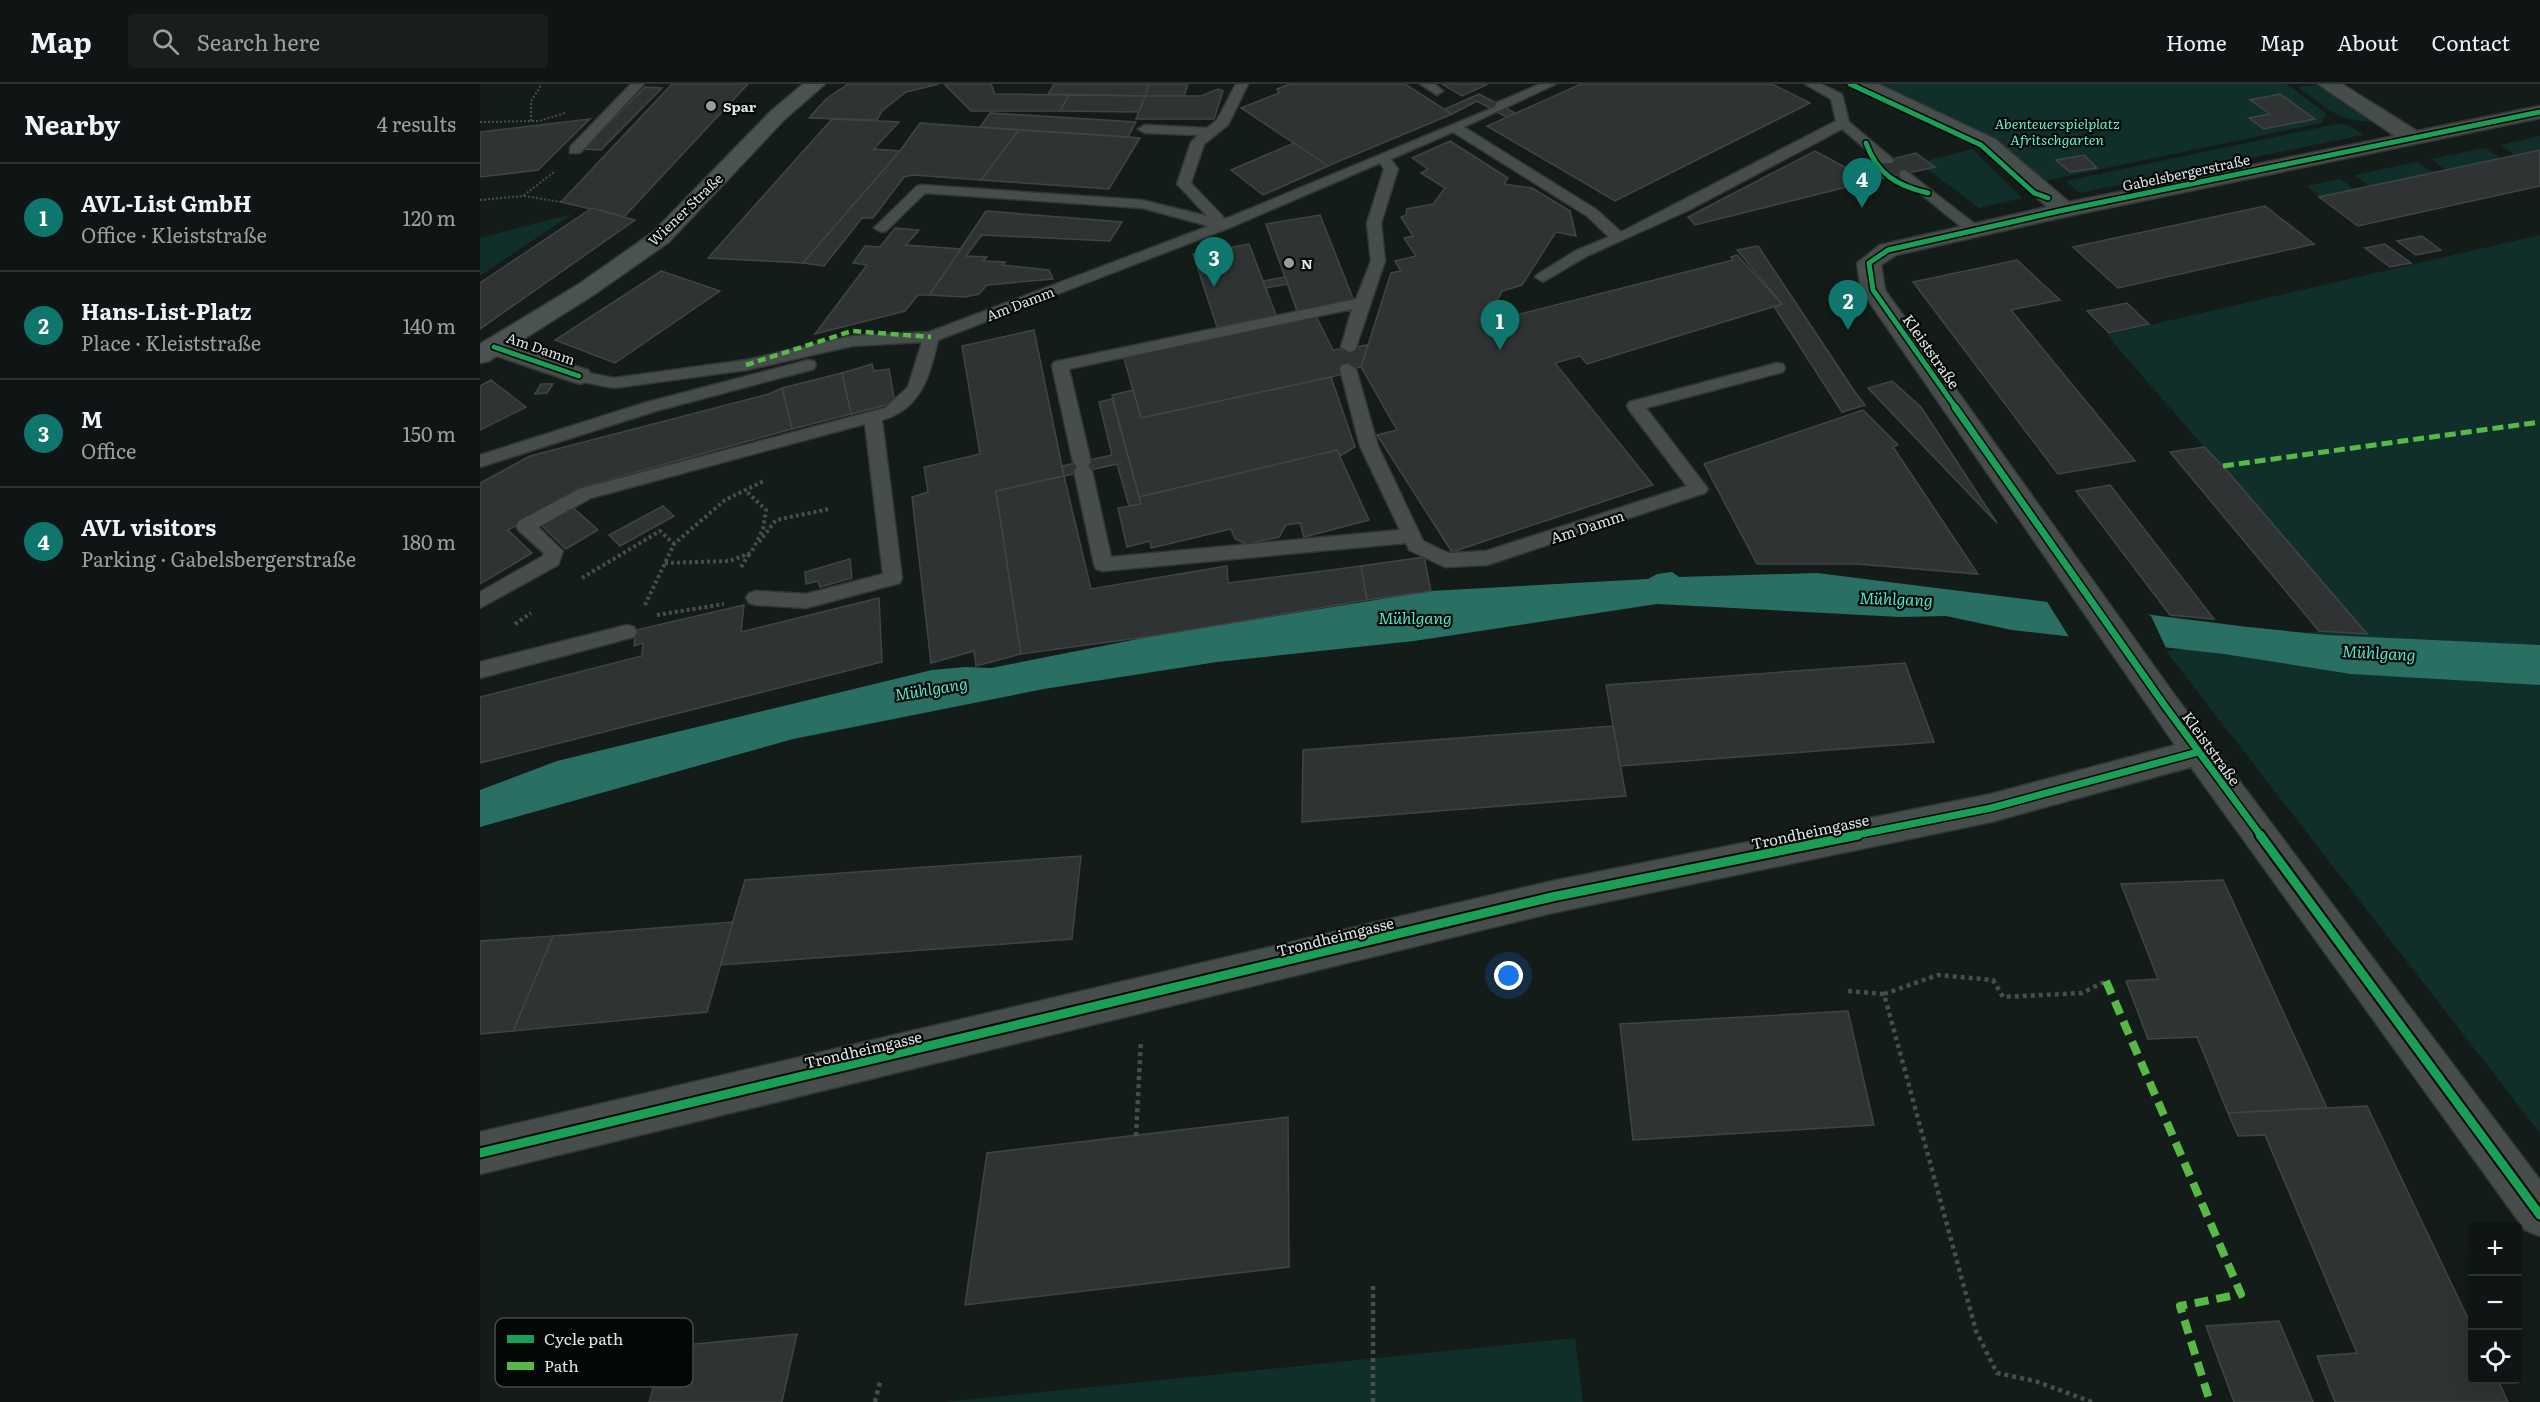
<!DOCTYPE html>
<meta charset="utf-8">
<style>
body{margin:0;font-family:Literata,serif;background:#181e1d;color:#f1f3f6}
.controls{position:absolute;right:18px;bottom:18px;display:grid;overflow:hidden;border-radius:6px;box-shadow:0 6px 24px #0002}
.controls button{width:54px;height:54px;display:grid;place-items:center;padding:0;border:0;border-bottom:2px solid #2f3434;background:#0f1514;color:#f1f3f6;font:30px sans-serif}
.you{position:absolute;left:1029px;top:892px;width:21px;height:21px;margin:-15px;border:4px solid #fff;border-radius:50%;background:#1a73e8;box-shadow:0 0 0 9px #1a73e833}
.badge{display:grid;place-items:center;width:39px;height:39px;border-radius:50%;background:#0f766e;color:#fff;font-size:20px;font-weight:700}
.pin{position:absolute;translate:-50% -50px;filter:drop-shadow(0 2px 3px #0008)}
.pin::after{content:'';position:absolute;top:32px;width:21px;height:18px;background:inherit;clip-path:polygon(0 0,100% 0,50% 100%)}
.list{margin:0;padding:0;list-style:none}
h2{display:flex;justify-content:space-between;align-items:center;height:78px;margin:0;padding:0 24px;font-size:26px}
h2 small{font-size:20px;font-weight:400;color:#9b9fa0}
.list li{display:grid;grid-template-columns:39px 1fr auto;gap:18px;align-items:center;box-sizing:border-box;height:108px;padding:0 24px;border-top:2px solid #2f3434}
.list b{display:block;font-size:22px;white-space:nowrap}
.list p{margin:0;font-size:20px;white-space:nowrap;color:#9b9fa0}
.list em{font-size:20px;font-style:normal;color:#9b9fa0}
.icon{flex:none;width:33px;height:33px;fill:none;stroke:currentColor;stroke-width:2;stroke-linecap:round;stroke-linejoin:round}
.map{position:relative;flex:none;width:2060px;height:1318px;overflow:hidden}
header{display:flex;align-items:center;gap:36px;box-sizing:border-box;height:84px;padding:0 30px;background:#0f1514;border-bottom:2px solid #2f3434}
header strong{font-size:28px}
nav{display:flex;gap:33px;margin-inline-start:auto;font-size:21px}
.search{width:420px;height:54px;background:#181e1d;display:flex;align-items:center;gap:15px;box-sizing:border-box;padding:0 21px;border-radius:6px;color:#9b9fa0;font-size:22px}
main{display:flex}
aside{flex:1;background:#0f1514}
.map>svg:first-child{display:block}
.green{fill:#112f2a}
.water{fill:#296f63}
.pier{fill:#141c1a}
.building{fill:#303333;stroke:#414444;stroke-width:1.5}
.lines{fill:none;stroke-linecap:round;stroke-linejoin:round}
.lane-casing{stroke:#313735;stroke-width:3}
.street-casing{stroke:#313735;stroke-width:3}
.secondary-casing{stroke:#313735;stroke-width:3}
.path-far2{stroke:#484d4c;stroke-width:2;stroke-dasharray:2 2;stroke-linecap:butt}
.path-far1{stroke:#484d4c;stroke-width:4;stroke-dasharray:3 3;stroke-linecap:butt}
.path{stroke:#484d4c;stroke-width:4.5;stroke-dasharray:4 4;stroke-linecap:butt}
.lane{fill:#474d4b;fill-rule:evenodd}
.street{fill:#474d4b;fill-rule:evenodd}
.secondary{fill:#4a5351;fill-rule:evenodd}
.quiet-far2{stroke:#58b947;stroke-width:4.5;stroke-dasharray:8 4.5;stroke-linecap:butt}
.quiet-far1{stroke:#58b947;stroke-width:5;stroke-dasharray:11 5;stroke-linecap:butt}
.quiet{stroke:#58b947;stroke-width:8;stroke-dasharray:14 8;stroke-linecap:butt}
.cycleway-far2-casing{stroke:#030807;stroke-width:8}
.cycleway-far1-casing{stroke:#030807;stroke-width:10}
.cycleway-casing{stroke:#030807;stroke-width:13}
.cycleway-far2{stroke:#1a9f57;stroke-width:5}
.cycleway-far1{stroke:#1a9f57;stroke-width:7}
.cycleway{stroke:#1a9f57;stroke-width:9}
.poi-dot{fill:#979f9d;stroke:#030807;stroke-width:2}
.labels{text-anchor:middle;dominant-baseline:central;stroke-width:4.5;stroke-linejoin:round;paint-order:stroke}
.far-poi-label{font-size:14px;font-weight:bold;fill:#dde6e4;stroke:#030807;text-anchor:start}
.far-park-label{font-size:14px;font-style:italic;fill:#62efd6;stroke:#030807}
.far-street-label{font-size:14px;fill:#dde6e4;stroke:#030807}
.street-label{font-size:15px;fill:#dde6e4;stroke:#030807}
.water-label{font-size:16px;font-style:italic;fill:#55e4cb;stroke:#030807}
.key{fill:#030807;stroke:#444b49;stroke-width:1.5}
.key-label{font-size:16px;fill:#dde6e4}
</style>
<header>
<strong>Map</strong>
<div class="search"><svg class="icon" aria-label="search" viewBox="0 0 24 24"><circle cx="10" cy="10" r="6"/><path d="M15 15l6 6"/></svg>Search here</div>
<nav><a>Home</a><a>Map</a><a>About</a><a>Contact</a></nav>
</header>
<main>
<aside>
<h2>Nearby<small>4 results</small></h2>
<ul class="list">
<li><span class="badge">1</span><div><b>AVL-List GmbH</b><p>Office · Kleiststraße</p></div><em>120 m</em></li>
<li><span class="badge">2</span><div><b>Hans-List-Platz</b><p>Place · Kleiststraße</p></div><em>140 m</em></li>
<li><span class="badge">3</span><div><b>M</b><p>Office</p></div><em>150 m</em></li>
<li><span class="badge">4</span><div><b>AVL visitors</b><p>Parking · Gabelsbergerstraße</p></div><em>180 m</em></li>
</ul>
</aside>
<div class="map">
<svg width="2060" height="1318" viewBox="0 0 2060 1318">
<rect width="100%" height="100%" fill="#141c1a"/>
<g class="green">
<path d="M1390,0H1806L1847,30L1841,39L1564,97Z"/>
<path d="M1837,1L1892,37C1861,40 1841,20 1818,3Z"/>
<path d="M1857,40L1868,41L1883,51L1599,109L1586,97Z"/>
<path d="M2060,52V66L2035,71L2020,61Z"/>
<path d="M2005,64L2020,74L1966,86L1951,75Z"/>
<path d="M1492,65L1542,114L1499,124L1439,79Z"/>
<path d="M1937,78L1953,88L1889,102L1874,91Z"/>
<path d="M1860,95L1874,105L1839,113L1827,102Z"/>
<path d="M92,130L0,192V154Z"/>
<path d="M2060,151V1049L1686,567L1839,547L1886,550L1627,251Z"/>
<path d="M1095,1254L1103,1318H465Z"/>
</g>
<path class="water" d="M1192,488L1199,493L1337,489L1768,543L1846,551L2060,561V601L1871,590L1744,570L1532,546L1466,532L1420,533L1177,520L934,557L737,578L564,605L313,655L0,743V706L77,677L452,586L485,583L511,584L673,552L951,507L1168,495L1177,490Z"/>
<path class="pier" d="M1571,514L1661,527L1671,532L1686,564L1678,566L1591,556L1566,516Z"/>
<g class="building">
<path d="M192,0H268L144,133L81,118Z"/>
<path d="M368,0H459L426,8L402,27L397,36L329,34L346,15Z"/>
<path d="M464,0H511L515,10L589,11L580,27H491Z"/>
<path d="M574,0H669L665,12L568,10Z"/>
<path d="M669,0H708L704,12H665Z"/>
<path d="M810,0H925L972,30L848,82L761,24L799,9L797,5Z"/>
<path d="M962,0H1008L982,12Z"/>
<path d="M1101,0H1292L1330,19L1135,117L1007,42Z"/>
<path d="M165,3L182,4L121,66L103,65Z"/>
<path d="M738,5L743,7L734,35H656L665,12H721Z"/>
<path d="M999,10L1035,29L1026,33L997,17L972,30L965,25Z"/>
<path d="M1800,10L1835,35L1784,45L1769,34L1790,30L1770,16Z"/>
<path d="M589,11L665,12L659,28L580,27Z"/>
<path d="M510,29L656,38L648,53L500,43Z"/>
<path d="M110,35L58,86L0,93V48Z"/>
<path d="M352,35L419,38L394,65L420,67L323,179L228,174Z"/>
<path d="M440,39L539,46L501,96L433,91L424,93L393,134H382L344,182L323,179L420,67Z"/>
<path d="M539,46L648,53L660,54L629,105L501,96Z"/>
<path d="M970,57L1028,94L1024,100L1052,104L1090,127L1096,152L1076,148L1042,201L1022,207L1017,217L1009,218L1020,235L1253,176L1251,173L1257,171L1302,220L1107,280L1100,272L1075,279L1173,401L972,468L897,351L917,346L881,283L911,189L921,187L915,177L936,172L924,154L933,152L921,133L926,131L927,125L953,120L965,104L941,89L948,85L932,74Z"/>
<path d="M814,59L848,82L783,111L751,86Z"/>
<path d="M2060,66V102L1878,142L1839,113Z"/>
<path d="M1335,67L1391,97L1215,141L1208,133Z"/>
<path d="M1436,69L1455,83L1391,97L1369,86Z"/>
<path d="M1604,71L1617,84L1590,88L1576,76Z"/>
<path d="M1785,122L1834,160L1638,204L1593,163Z"/>
<path d="M112,124L155,136L0,245V199Z"/>
<path d="M506,127L642,138L630,157L502,151L486,172L507,173L503,177L525,178L522,181L569,186L573,195L507,201L499,210L485,213L449,211Z"/>
<path d="M840,131L874,217L817,227L786,140Z"/>
<path d="M415,144L439,146L426,161L481,165L449,211H438L425,227L335,250L387,181L373,179L385,162L400,163Z"/>
<path d="M1942,152L1961,166L1936,171L1917,157Z"/>
<path d="M769,160L796,231L737,243L713,170Z"/>
<path d="M1905,160L1931,179L1910,183L1885,164Z"/>
<path d="M1278,162L1375,308L1385,321L1362,328L1295,224L1302,220L1257,166Z"/>
<path d="M1537,176L1580,216L1531,226L1655,377L1578,390L1433,198Z"/>
<path d="M181,187L240,207L135,279L75,256Z"/>
<path d="M805,193L808,200L785,204L783,197Z"/>
<path d="M1647,219L1669,240L1629,249L1607,227Z"/>
<path d="M835,230L853,266L888,261L881,283L861,286L863,290L851,293L661,334L643,271Z"/>
<path d="M554,246L584,392L516,407L541,570L496,582L494,567L451,579L432,413L448,408L444,383L500,370L482,262Z"/>
<path d="M392,280L394,287L409,285L415,319L371,330L362,289Z"/>
<path d="M362,289L371,330L312,345L302,304Z"/>
<path d="M851,293L875,363L860,372L857,366L659,413L632,311L653,306L661,334Z"/>
<path d="M11,296L46,323L0,346V302Z"/>
<path d="M1412,297L1441,323L1517,439L1388,304Z"/>
<path d="M61,300H73L67,309L55,310Z"/>
<path d="M302,304L312,345L99,404L28,446L52,469L0,500V399L50,372L289,310Z"/>
<path d="M632,315L661,420L649,422L637,380L584,392L582,382L632,371L619,318Z"/>
<path d="M1383,326L1418,361L1413,363L1498,490L1377,480H1277L1224,380Z"/>
<path d="M1724,363L1743,382L1887,550L1839,547L1690,368Z"/>
<path d="M857,366L889,436L824,453L820,439L806,441L799,453L767,460L755,455L751,445L671,464L670,457L647,463L638,424L661,420L659,413Z"/>
<path d="M584,392L611,505L747,482L748,499L881,482L887,516L673,552L541,570L516,407Z"/>
<path d="M1630,401L1734,535L1690,531L1596,407Z"/>
<path d="M90,421L118,446L86,465L59,439Z"/>
<path d="M183,422L194,432L140,462L129,451Z"/>
<path d="M944,473L951,507L887,516L881,482Z"/>
<path d="M370,475L372,494L340,503L338,497L326,500L325,488Z"/>
<path d="M399,514L402,578L0,679V613L162,572L163,559L154,562L156,546L264,521L261,548Z"/>
<path d="M1425,579L1454,658L1140,682L1126,601Z"/>
<path d="M1133,642L1146,712L822,738L823,666Z"/>
<path d="M601,772L592,855L240,881L265,796Z"/>
<path d="M1743,796L1847,1024L1748,1029L1717,953L1668,955L1646,897L1678,895L1641,800Z"/>
<path d="M253,838L227,928L33,947L73,852Z"/>
<path d="M73,852L33,947L0,950V857Z"/>
<path d="M1368,927L1394,1041L1153,1056L1140,940Z"/>
<path d="M1887,1022L1992,1243V1296H2018L2028,1318H1855L1837,1272L1877,1269L1785,1051L1758,1052L1748,1029Z"/>
<path d="M808,1033L809,1183L485,1221L507,1069Z"/>
<path d="M1799,1237L1833,1318H1754L1726,1242Z"/>
<path d="M317,1250L302,1318H169L185,1263Z"/>
</g>
<g class="lines">
<g class="lane-casing">
<g id="lane">
<path d="M151,0H164L100,69H90V63Z"/>
<path d="M756,0H768L748,41L724,60L711,99L745,135L1015,23L1016,19L1060,0H1076L984,43L1117,126L1141,148L1356,37L1351,15L1325,0H1341L1362,10L1369,38L1414,76L1412,79H1402L1362,45L1209,126L1107,172L1063,198L1055,193L1058,190L1097,166L1129,153L1107,132L973,48L911,75L918,85L901,139L905,177L875,266L869,268L861,263L872,225L589,285L611,378L608,382L612,387L631,473L920,446L880,362L860,285L862,281L868,280L876,285L898,362L943,457L968,469L1006,467L1207,402L1149,326L1147,322L1149,318L1297,279L1303,280L1305,284L1303,288L1166,324L1225,401L1228,405L1225,409L1007,481L965,483L929,466L926,459L623,487L616,485L614,480L594,387L597,383L593,378L572,282L574,278L876,215L891,177L887,139L904,85L900,79L749,144L458,256C450,292 441,325 402,336L422,494L420,499L326,524L276,521L269,519L266,514L269,509L276,507L326,510L403,490L385,340L111,414L58,443L83,467L78,481L0,524V508L63,472L64,469L39,447L36,442L39,437L99,405L405,324L428,303L442,258L372,262L266,286L134,304L93,296L91,292L93,288L99,287L134,294L266,276L372,252L449,248L729,142L662,124L445,109L406,147L401,148L394,144L437,102L442,101L662,116L727,132L697,100L711,58L718,51L665,49L658,45L665,41L727,44L737,36Z"/>
<path d="M940,0H955L963,7L957,11Z"/>
<path d="M1425,86L1500,144L1502,147L1500,150H1490L1420,93V87Z"/>
<path d="M328,276L334,277L336,281L334,285L176,327L0,383V371L164,319Z"/>
<path d="M147,541L154,543L157,548L154,553L0,594V578Z"/>
</g>
</g>
<g class="street-casing">
<g id="street">
<path d="M1372,0H1398L1515,55L1589,118L1915,52L1838,0H1862L1937,47L2060,22V34L1584,133L1416,171L1401,181L1405,206L1696,613L2060,1096V1152L2045,1146L1711,683L1511,738L1072,829L0,1090V1048L1072,797L1511,710L1695,661L1381,206L1377,179L1400,161L1567,123L1501,63L1375,4Z"/>
<path d="M14,255L108,286L112,292L108,298L99,300L5,268L1,263L5,258Z"/>
</g>
</g>
<g class="secondary-casing">
<path id="secondary" d="M323,0H345L305,35L189,158L115,210L9,277L0,279V260L99,200L173,148L291,27Z"/>
</g>
<g class="path-far2">
<path d="M51,37V17L62,0"/>
<path d="M0,38L59,37L85,29"/>
<path d="M44,112L81,118"/>
<path d="M0,116L43,112L74,88"/>
</g>
<g class="path-far1">
<path d="M279,458L296,436L349,425"/>
<path d="M185,479L249,477L271,469L283,445L286,426L265,406"/>
<path d="M261,483L270,469"/>
<path d="M102,494L180,447L194,460"/>
<path d="M165,521L194,460L245,416L284,397"/>
<path d="M177,531L244,520"/>
<path d="M35,540L51,529"/>
</g>
<g class="path">
<path d="M1368,907L1404,910L1496,1247L1517,1289L1555,1297L1612,1318"/>
<path d="M1404,910L1458,891L1513,896L1523,913L1602,909L1626,897"/>
<path d="M656,1052L661,956"/>
<path d="M893,1202V1318"/>
<path d="M395,1318L400,1298"/>
</g>
<use href="#lane" class="lane"/>
<use href="#street" class="street"/>
<use href="#secondary" class="secondary"/>
<path class="quiet-far2" d="M266,281L372,247L451,253"/>
<path class="quiet-far1" d="M1743,382L2060,338"/>
<path class="quiet" d="M1626,897L1761,1210L1700,1222L1730,1318"/>
<g class="cycleway-far2-casing">
<g id="cycleway-far2">
<path d="M1370,0L1501,61L1554,109L1568,114"/>
<path d="M1386,59C1397,90 1417,102 1448,109"/>
<path d="M14,263L99,292"/>
<path d="M1476,324L1393,206L1389,179L1408,166L1584,126L2060,28"/>
</g>
</g>
<g class="cycleway-far1-casing">
<g id="cycleway-far1">
<path d="M1475,323L1685,622L1781,752"/>
<path d="M1371,752L1511,724L1718,668"/>
</g>
</g>
<g class="cycleway-casing">
<g id="cycleway">
<path d="M1780,751L2060,1131"/>
<path d="M0,1069L1072,813L1378,751"/>
</g>
</g>
<use href="#cycleway-far2" class="cycleway-far2"/>
<use href="#cycleway-far1" class="cycleway-far1"/>
<use href="#cycleway" class="cycleway"/>
</g>
<g class="poi-dot">
<circle cx="231" cy="22" r="6"/>
<circle cx="809" cy="179" r="6"/>
</g>
<g class="labels">
<g class="far-poi-label">
<text x="243" y="22">Spar</text>
<text x="821" y="179">N</text>
</g>
<g class="far-park-label">
<text x="1577" y="39">Abenteuerspielplatz<tspan x="1577" dy="16">Afritschgarten</tspan></text>
</g>
<g class="far-street-label">
<text transform="translate(1706 88) rotate(-12)">Gabelsbergerstraße</text>
<text transform="translate(205 125) rotate(-44)">Wiener Straße</text>
<text transform="translate(540 219) rotate(-21)">Am Damm</text>
<text transform="translate(61 264) rotate(19)">Am Damm</text>
</g>
<g class="street-label">
<text transform="translate(1452 267) rotate(55)">Kleiststraße</text>
<text transform="translate(1107 442) rotate(-18)">Am Damm</text>
<text transform="translate(1732 664) rotate(54)">Kleiststraße</text>
<text transform="translate(1330 747) rotate(-12)">Trondheimgasse</text>
<text transform="translate(855 852) rotate(-14)">Trondheimgasse</text>
<text transform="translate(383 965) rotate(-13)">Trondheimgasse</text>
</g>
<g class="water-label">
<text transform="translate(1416 514) rotate(2)">Mühlgang</text>
<text x="935" y="533">Mühlgang</text>
<text transform="translate(1899 568) rotate(3)">Mühlgang</text>
<text transform="translate(451 604) rotate(-9)">Mühlgang</text>
</g>
</g>
<rect x="15" y="1234" width="198" height="69" rx="9" class="key"/>
<rect x="27" y="1251" width="27" height="8" fill="#1a9f57"/>
<rect x="27" y="1278" width="27" height="8" fill="#58b947"/>
<g class="key-label">
<text x="64" y="1261">Cycle path</text>
<text x="64" y="1288">Path</text>
</g>
</svg>
<div class="controls">
<button>+</button>
<button>−</button>
<button><svg class="icon" aria-label="locate" viewBox="0 0 24 24"><circle cx="12" cy="12" r="6"/><path d="M12 2v4M12 18v4M2 12h4M18 12h4"/></svg></button>
</div>
<div class="you"></div>
<div class="pin badge" style="left:1020px;top:266px">1</div>
<div class="pin badge" style="left:1368px;top:246px">2</div>
<div class="pin badge" style="left:734px;top:203px">3</div>
<div class="pin badge" style="left:1382px;top:124px">4</div>
</div>
</main>
